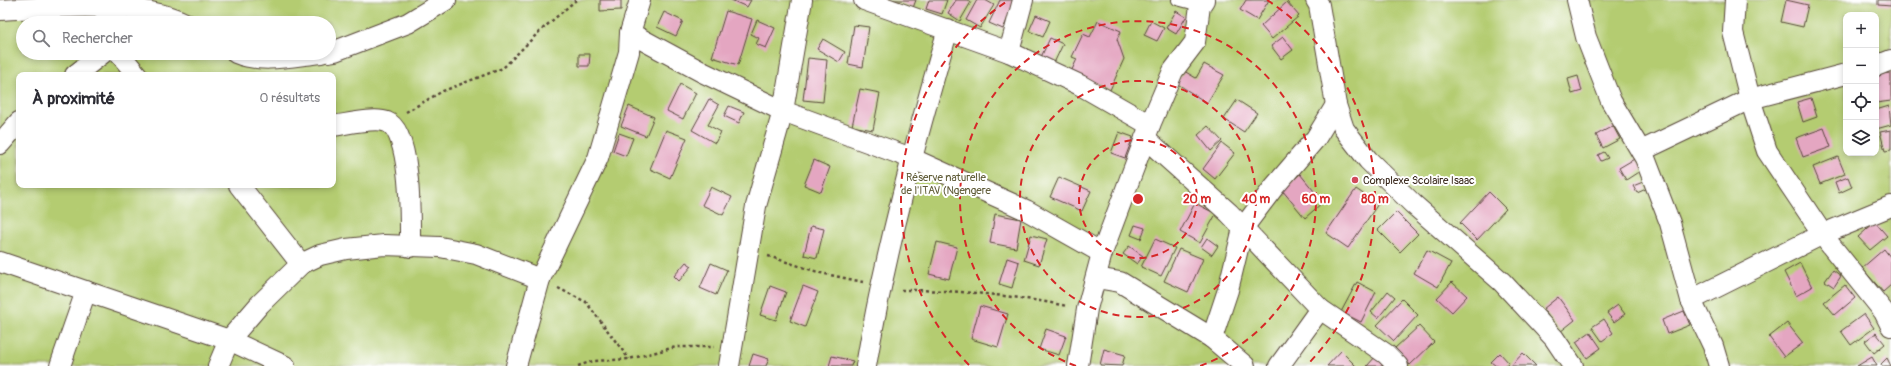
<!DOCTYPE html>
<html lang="fr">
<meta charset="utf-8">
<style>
body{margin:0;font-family:Pangolin,sans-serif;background:#f7f7f7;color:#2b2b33}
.controls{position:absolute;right:12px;top:12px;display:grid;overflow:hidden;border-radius:8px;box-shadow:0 2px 6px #0003}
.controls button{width:36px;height:36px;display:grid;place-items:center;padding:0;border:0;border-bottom:1px solid #e1e1e2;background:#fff;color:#2b2b33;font:20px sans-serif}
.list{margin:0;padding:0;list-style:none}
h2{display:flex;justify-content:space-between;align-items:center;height:52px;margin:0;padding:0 16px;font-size:17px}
h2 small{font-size:13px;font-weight:400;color:#7c7c81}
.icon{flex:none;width:22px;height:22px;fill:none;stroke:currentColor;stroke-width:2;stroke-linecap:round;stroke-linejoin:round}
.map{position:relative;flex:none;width:1891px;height:366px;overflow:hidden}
.search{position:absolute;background:#fff;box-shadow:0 2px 6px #0003;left:16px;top:16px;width:320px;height:44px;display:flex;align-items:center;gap:10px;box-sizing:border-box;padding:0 14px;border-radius:22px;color:#7c7c81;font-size:15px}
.panel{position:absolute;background:#fff;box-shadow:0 2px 6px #0003;left:16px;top:72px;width:320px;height:116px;border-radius:8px}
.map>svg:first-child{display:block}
.green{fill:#b4cc71;stroke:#787b48;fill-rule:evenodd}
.building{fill:#e4a6c1}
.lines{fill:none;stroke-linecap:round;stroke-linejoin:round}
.lane-casing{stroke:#564638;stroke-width:12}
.street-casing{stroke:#564638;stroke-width:22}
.path{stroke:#564638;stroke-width:2.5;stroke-dasharray:3 3;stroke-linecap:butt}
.lane{stroke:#fff;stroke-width:10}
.street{stroke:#fff;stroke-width:20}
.ring{fill:none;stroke:#d62828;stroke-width:2;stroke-dasharray:7 5}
.poi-dot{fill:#d1495b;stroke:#fff;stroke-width:1.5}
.labels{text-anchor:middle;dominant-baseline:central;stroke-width:4;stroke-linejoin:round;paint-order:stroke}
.park-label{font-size:11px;fill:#5f5b37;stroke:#fff}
.poi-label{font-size:11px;fill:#3b2a1e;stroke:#fff;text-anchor:start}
.centre{fill:#d62828;stroke:#fff;stroke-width:2}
.ring-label{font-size:12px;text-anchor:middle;font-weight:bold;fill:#d62828;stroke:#fff;stroke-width:4;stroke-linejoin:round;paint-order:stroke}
</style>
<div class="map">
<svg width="1891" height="366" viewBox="0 0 1891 366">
<rect width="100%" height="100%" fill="#fff"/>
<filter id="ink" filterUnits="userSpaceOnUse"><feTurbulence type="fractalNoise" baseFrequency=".025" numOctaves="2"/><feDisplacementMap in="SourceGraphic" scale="8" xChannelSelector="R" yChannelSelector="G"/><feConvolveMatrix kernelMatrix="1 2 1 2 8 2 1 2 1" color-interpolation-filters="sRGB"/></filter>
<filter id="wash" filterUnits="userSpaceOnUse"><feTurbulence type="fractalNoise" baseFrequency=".012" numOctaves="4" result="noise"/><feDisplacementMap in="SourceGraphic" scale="16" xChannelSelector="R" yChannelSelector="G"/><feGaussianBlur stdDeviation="0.9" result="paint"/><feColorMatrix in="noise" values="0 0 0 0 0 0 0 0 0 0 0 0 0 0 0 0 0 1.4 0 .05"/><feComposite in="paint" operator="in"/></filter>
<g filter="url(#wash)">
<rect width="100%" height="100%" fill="#efe8cd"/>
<path class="green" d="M0,0H1891V366H0ZM1846,15H1876V153H1846ZM23,23H329V53H23ZM19,75H333V185H19Z"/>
<g id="blocks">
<g class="building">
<path d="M600,0H621V10L600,11Z"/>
<path d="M731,0H751L747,7Z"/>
<path d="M894,0H916L913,8Z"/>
<path d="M929,0H947L942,14L926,9Z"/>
<path d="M956,0H967L971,2L960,21L948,13Z"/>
<path d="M977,0H985L994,5L980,28L966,20Z"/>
<path d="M1000,0H1011L1015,2L1003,29L989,23Z"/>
<path d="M1246,0H1269L1257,20L1240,10Z"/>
<path d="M1786,0L1808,5L1803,27L1781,22Z"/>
<path d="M1878,0H1891V6L1878,5Z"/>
<path d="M1287,2L1299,16L1272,39L1261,26Z"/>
<path d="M726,11L752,19L738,65L712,57Z"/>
<path d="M1176,11L1186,17L1176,34L1166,28Z"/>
<path d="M664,12L683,21L676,36L657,27Z"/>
<path d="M1036,15L1050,21L1043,37L1029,31Z"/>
<path d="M757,20L775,28L766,48L756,44L759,38L751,34Z"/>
<path d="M1098,21L1121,31L1117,39L1124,59L1110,90L1071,72L1077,59L1072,57L1083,34L1090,37Z"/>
<path d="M1151,21L1164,28L1157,41L1144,35Z"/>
<path d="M854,25L869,27L863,67L848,64Z"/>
<path d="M1283,37L1293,50L1281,59L1271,46Z"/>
<path d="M1050,38L1063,44L1054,63L1041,57Z"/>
<path d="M823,39L845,52L839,62L817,49Z"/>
<path d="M579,54H590L589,66H579Z"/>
<path d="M808,58L827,60L823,102L803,100Z"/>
<path d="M1204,64L1224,75L1207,103L1176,83L1184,71L1196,78Z"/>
<path d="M1891,73V101L1876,103V74Z"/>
<path d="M1578,76L1582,91L1572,94L1568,79Z"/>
<path d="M680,84L696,93L683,119L667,111Z"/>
<path d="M860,89L880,93L873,130L852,126Z"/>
<path d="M1811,98L1817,117L1803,122L1797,102Z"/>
<path d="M709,99L719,105L708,125L721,132L715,143L692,130Z"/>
<path d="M1237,100L1257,113L1244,132L1224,119Z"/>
<path d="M629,106L654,117L646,136L621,126Z"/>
<path d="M729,106L744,112L739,123L724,116Z"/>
<path d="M1889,106L1891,125L1876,129V110Z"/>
<path d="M1208,126L1222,141L1211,151L1198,135Z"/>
<path d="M1613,126L1620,139L1603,148L1596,135Z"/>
<path d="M1824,128L1831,147L1803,157L1796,138Z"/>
<path d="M666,130L687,138L670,178L650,169Z"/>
<path d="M1891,130V150L1885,151L1880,132Z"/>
<path d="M1119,132L1133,137L1125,158L1111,153Z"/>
<path d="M619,133L633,138L626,156L613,151Z"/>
<path d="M1222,143L1235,153L1215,179L1203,169Z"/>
<path d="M1604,152L1608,158L1601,161L1598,155Z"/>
<path d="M1838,157L1845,174L1820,184L1813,167Z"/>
<path d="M1636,158L1643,169L1626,180L1619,168Z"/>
<path d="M814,160L830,167L821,192L804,185Z"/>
<path d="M1300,174L1323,202L1305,218L1282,190Z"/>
<path d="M1059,177L1091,191L1082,211L1050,197Z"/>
<path d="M1848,177L1852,187L1839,193L1835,182Z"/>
<path d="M1643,182L1646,189L1637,193L1633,186Z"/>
<path d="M711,187L732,197L723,215L702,205Z"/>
<path d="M1356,189L1378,204L1348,248L1326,233Z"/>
<path d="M1489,192L1506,209L1477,240L1460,223Z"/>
<path d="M1195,203L1216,214L1200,243L1180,232Z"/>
<path d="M1396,212L1418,234L1400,252L1378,230Z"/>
<path d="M995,214L1021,219L1016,248L990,243Z"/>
<path d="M1875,222L1887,236L1870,250L1858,237Z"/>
<path d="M1135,225L1145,228L1141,239L1131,235Z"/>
<path d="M811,226L824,229L817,258L804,255Z"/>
<path d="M1031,235L1047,239L1039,265L1024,260Z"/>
<path d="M1207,238L1218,246L1212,255L1201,247Z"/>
<path d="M1155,239L1175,248L1161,276L1141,267Z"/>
<path d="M937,242L957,247L949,279L929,274Z"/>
<path d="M1129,246L1143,256L1137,264L1123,254Z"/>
<path d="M1179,249L1203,259L1188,292L1164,281Z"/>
<path d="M1884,249L1891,258V285L1883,292L1862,268Z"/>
<path d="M1427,250L1451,263L1438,287L1414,273Z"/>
<path d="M1007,258L1019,262L1012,288L999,284Z"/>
<path d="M686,262L692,266L679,281L674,276Z"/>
<path d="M711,263L727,270L716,295L700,288Z"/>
<path d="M1800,263L1812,287L1796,296L1784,272Z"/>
<path d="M1833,270L1841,276L1834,287L1825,281Z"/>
<path d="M1357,282L1376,292L1361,322L1341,312Z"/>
<path d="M1452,282L1467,296L1452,312L1437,298Z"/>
<path d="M1845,285L1855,298L1835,315L1824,302Z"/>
<path d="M770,286L786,292L776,320L760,315Z"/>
<path d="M803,286L818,292L805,327L790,321Z"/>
<path d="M1388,291L1395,297L1378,318L1371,312Z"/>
<path d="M1558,297L1575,320L1560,332L1543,309Z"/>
<path d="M1402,299L1418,315L1394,341L1377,325Z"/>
<path d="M1618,305L1625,314L1614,322L1607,313Z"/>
<path d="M980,306L1008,314L998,347L971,339Z"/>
<path d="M1684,311L1690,325L1667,334L1662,320Z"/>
<path d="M1864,314L1874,328L1851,345L1841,331Z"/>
<path d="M1604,319L1613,333L1602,341L1592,327Z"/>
<path d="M1787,323L1803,343L1784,357L1769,337Z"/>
<path d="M1419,326L1434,342L1410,365L1395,348Z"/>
<path d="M1046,329L1066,336L1059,355L1039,349Z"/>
<path d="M1590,332L1601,348L1587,358L1576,342Z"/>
<path d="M1876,333L1885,344L1874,353L1865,341Z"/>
<path d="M1104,349L1125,355L1122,366L1100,365Z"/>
<path d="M1341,351L1356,366H1327Z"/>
<path d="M1500,353L1509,363L1506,366H1496L1491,362Z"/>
<path d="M1523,353L1536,366H1511Z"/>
<path d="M753,354L769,359L766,366H749Z"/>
<path d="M832,356L853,361L851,366H829Z"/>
<path d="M1376,356L1387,366H1367Z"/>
<path d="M1872,357L1877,366H1857Z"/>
<path d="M1887,358L1891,366H1882L1881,364Z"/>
</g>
</g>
</g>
<g filter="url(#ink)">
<use href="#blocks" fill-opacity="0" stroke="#564638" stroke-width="1"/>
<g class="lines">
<g class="lane-casing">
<path id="lane" d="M1177,0L1200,6"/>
</g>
<g class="street-casing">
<g id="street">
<path d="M864,0L1009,52L1080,85L1150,125"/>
<path d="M1316,0L1319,5L1336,105L1344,129L1368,160L1413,204L1502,282L1554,338L1573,366"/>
<path d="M1577,0L1586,37L1611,101L1645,158L1670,223L1691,300L1713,346L1719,366"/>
<path d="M1735,0L1733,32L1750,99L1767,151L1828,242L1884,312L1891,326"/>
<path d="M0,10C53,7 139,0 185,23"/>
<path d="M630,33L702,72L783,111L911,158L1026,210L1102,253"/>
<path d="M329,52L335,51L408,23L446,0"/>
<path d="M1009,52L1023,0"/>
<path d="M119,53L137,75"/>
<path d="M236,53C262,64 293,56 321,53"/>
<path d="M1876,66L1891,60"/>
<path d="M75,75L103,53"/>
<path d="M333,126C347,124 375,117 387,122C412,131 410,223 410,247"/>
<path d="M1145,138L1229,213L1320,309L1279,366"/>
<path d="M0,144L19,122"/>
<path d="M1641,151L1750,99L1846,74"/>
<path d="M239,185L301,264"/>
<path d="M0,262L229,340L285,366"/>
<path d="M1096,278L1120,282L1212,338L1228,290L1243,228L1274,187L1316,138L1336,105"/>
<path d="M1691,300L1823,234L1891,206"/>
<path d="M1320,309L1386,354L1398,366"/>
<path d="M1212,338L1245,366"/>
<path d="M60,366L86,291"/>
<path d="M218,366L229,340L260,304L301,264L320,255L346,249L384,245L440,247L476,254L540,279"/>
<path d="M516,366L540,279L598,158L629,52L630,33L640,0"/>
<path d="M729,366L756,206L783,111L802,0"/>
<path d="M866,366C885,252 916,140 948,29"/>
<path d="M1078,366L1087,309L1102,253L1150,125L1173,71L1195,42L1200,6L1204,0"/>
</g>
</g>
<g class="path">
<path d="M406,112L443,91L503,68L539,32L576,0"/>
<path d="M768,256L821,273L863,282"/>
<path d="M558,288L586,302L629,359"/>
<path d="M901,290C957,290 1012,295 1067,306"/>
<path d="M578,366L593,361L629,359L676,347H714"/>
</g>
<use href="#lane" class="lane"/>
<use href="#street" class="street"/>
</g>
</g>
<g class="ring">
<circle cx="1138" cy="199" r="59"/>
<circle cx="1138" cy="199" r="118"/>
<path d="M1076 366A178 178 0 1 1 1200 366"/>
<path d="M969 365A237 237 0 0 1 1009 0M1267 0A237 237 0 0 1 1307 365"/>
</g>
<circle class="poi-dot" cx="1355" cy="180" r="4"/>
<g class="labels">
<g class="park-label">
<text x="946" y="177">Réserve naturelle<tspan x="946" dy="13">de l'ITAV (Ngengere</tspan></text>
</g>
<g class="poi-label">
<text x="1363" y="180">Complexe Scolaire Isaac</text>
</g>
</g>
<circle cx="1138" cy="199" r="6" class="centre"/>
<g class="ring-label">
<text x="1197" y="203">20 m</text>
<text x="1256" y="203">40 m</text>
<text x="1316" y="203">60 m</text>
<text x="1375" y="203">80 m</text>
</g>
</svg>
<div class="controls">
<button>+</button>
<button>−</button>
<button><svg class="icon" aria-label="locate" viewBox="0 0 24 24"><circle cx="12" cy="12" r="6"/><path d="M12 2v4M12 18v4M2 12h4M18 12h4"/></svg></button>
<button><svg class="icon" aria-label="layers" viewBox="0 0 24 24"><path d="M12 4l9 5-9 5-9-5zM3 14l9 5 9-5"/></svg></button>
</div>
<div class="search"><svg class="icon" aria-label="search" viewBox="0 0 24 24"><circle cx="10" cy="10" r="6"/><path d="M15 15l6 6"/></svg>Rechercher</div>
<section class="panel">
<h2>À proximité<small>0 résultats</small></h2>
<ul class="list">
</ul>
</section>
</div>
